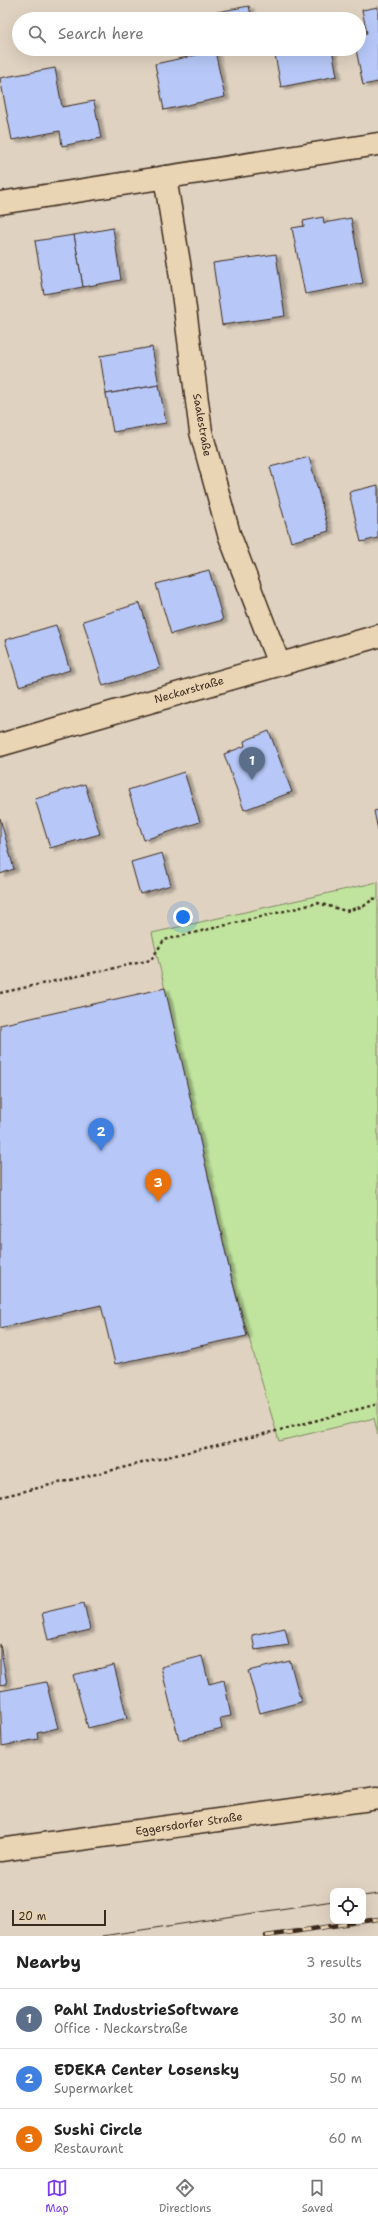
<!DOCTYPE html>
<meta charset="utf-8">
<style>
body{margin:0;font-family:"Shantell Sans",sans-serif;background:#f2f2f2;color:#222}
.controls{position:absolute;right:12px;bottom:12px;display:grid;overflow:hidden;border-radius:8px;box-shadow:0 4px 16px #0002}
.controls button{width:36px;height:36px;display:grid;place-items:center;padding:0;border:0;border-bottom:1px solid #e0e0e0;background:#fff;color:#222;font:20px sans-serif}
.scale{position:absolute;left:12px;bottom:10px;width:94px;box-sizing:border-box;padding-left:4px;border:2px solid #3b2a1e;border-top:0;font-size:11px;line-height:14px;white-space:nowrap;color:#3b2a1e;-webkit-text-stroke:3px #e9d4b3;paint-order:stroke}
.you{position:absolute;left:183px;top:917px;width:14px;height:14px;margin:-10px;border:3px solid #fff;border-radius:50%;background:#1a73e8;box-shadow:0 0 0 6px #1a73e833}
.badge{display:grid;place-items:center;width:26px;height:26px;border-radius:50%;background:#7c3aed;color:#fff;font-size:13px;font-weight:700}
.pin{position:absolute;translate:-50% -33px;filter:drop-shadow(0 1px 2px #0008)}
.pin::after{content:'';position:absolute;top:21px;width:14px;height:12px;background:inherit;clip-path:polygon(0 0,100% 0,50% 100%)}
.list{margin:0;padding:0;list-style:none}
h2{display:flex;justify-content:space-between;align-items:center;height:52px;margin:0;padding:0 16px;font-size:17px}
h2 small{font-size:13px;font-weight:400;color:#767676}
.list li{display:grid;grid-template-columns:26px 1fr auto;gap:12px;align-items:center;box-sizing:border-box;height:60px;padding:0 16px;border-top:1px solid #e0e0e0}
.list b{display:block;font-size:15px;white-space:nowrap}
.list p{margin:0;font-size:13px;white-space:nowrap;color:#767676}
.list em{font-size:13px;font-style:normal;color:#767676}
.icon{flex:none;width:22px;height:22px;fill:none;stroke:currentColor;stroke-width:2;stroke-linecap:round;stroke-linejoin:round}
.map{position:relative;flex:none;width:378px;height:1936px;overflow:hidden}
.search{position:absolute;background:#fff;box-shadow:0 4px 16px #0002;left:12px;right:12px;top:12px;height:44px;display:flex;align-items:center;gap:10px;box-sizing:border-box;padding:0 14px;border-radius:22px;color:#767676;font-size:15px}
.sheet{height:232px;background:#fff}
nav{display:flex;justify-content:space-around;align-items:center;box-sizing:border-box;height:56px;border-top:1px solid #e0e0e0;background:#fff;font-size:11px;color:#767676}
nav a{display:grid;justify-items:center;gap:2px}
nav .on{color:#7c3aed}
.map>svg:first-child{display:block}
.green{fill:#c0e49e;stroke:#7e875e}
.building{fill:#b7c8f8;stroke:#3b2a1e;filter:url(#shadow)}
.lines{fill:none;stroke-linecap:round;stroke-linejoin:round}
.minor-casing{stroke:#3b2a1e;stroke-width:25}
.tertiary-casing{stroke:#3b2a1e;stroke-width:25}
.path{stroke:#3b2a1e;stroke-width:2.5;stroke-dasharray:3 3;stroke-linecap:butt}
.minor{stroke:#e9d4b3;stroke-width:22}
.tertiary{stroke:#e9d4b3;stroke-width:22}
.tram{stroke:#3b2a1e;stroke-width:1}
.rail-casing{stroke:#3b2a1e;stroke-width:4.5}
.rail{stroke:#e9d4b3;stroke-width:3;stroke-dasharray:9;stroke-linecap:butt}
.labels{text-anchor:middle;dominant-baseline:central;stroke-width:3.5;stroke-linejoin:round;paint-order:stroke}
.street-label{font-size:11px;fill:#3b2a1e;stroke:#e9d4b3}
</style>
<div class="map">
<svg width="378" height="1936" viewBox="0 0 378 1936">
<defs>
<filter id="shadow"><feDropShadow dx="4.5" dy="2.5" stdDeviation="1" flood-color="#0004"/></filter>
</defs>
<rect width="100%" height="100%" fill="#dfd2c1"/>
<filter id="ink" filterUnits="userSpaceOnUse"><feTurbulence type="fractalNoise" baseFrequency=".025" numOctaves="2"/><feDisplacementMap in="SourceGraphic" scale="8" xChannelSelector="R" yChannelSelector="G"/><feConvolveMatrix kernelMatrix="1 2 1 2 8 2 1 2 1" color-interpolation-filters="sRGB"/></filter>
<g filter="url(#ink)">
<path class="green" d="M378,882V1435L374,1418L279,1441L231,1276L152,933Z"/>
<g class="building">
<path d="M249,6L252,19H218L217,12Z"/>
<path d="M378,7V82L363,85L356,49H359V34L367,33L362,10Z"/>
<path d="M274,49H332L337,76L281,87Z"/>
<path d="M215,51L225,97L164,110L155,64Z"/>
<path d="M55,68L62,107L94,101L101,138L62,146L60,131L12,140L0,78Z"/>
<path d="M323,217L324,223L351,218L363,283L305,294L292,228L304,226L303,221Z"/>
<path d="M113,228L121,280L83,287L74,235Z"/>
<path d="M74,235L83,287L44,294L35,241Z"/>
<path d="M276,254L285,316L222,325L213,263Z"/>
<path d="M152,347L159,385L106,394L100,356Z"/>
<path d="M159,385L166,423L113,432L106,394Z"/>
<path d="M309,457L329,531L291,542L270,467Z"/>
<path d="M378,485V538L361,542L349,492Z"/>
<path d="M209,570L223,620L171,634L156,584Z"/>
<path d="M140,603L160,668L103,686L83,621Z"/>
<path d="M56,625L70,670L19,686L5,640Z"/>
<path d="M269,731L292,792L244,810L224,754L245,746L244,741Z"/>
<path d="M184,772L200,822L144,840L128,790Z"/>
<path d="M85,784L100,834L50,848L35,799Z"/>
<path d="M378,810V830L374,811Z"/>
<path d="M0,818L14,869L0,874Z"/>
<path d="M162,853L171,885L140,894L131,862Z"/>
<path d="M165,988L231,1276L247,1336L115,1364L101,1305L0,1328V1025Z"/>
<path d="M84,1603L90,1630L48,1640L42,1613Z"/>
<path d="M285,1628L289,1645L255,1650L252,1635Z"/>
<path d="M0,1644L7,1684L0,1685Z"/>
<path d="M202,1656L209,1684L224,1680L231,1716L220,1718L222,1729L179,1740L161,1667Z"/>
<path d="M290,1661L301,1702L260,1713L248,1671Z"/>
<path d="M114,1665L127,1718L88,1728L73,1675Z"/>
<path d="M46,1682L58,1728L37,1733L38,1739L2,1746L0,1691Z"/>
</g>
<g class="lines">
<g class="minor-casing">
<g id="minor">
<path d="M165,177L179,263L201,432L229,534L279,664"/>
<path d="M0,203L378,144"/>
<path d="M0,745L378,636"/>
</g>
</g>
<g class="tertiary-casing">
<path id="tertiary" d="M0,1850L378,1798"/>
</g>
<g class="path">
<path d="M0,993L151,960L164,940L318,903L346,911L364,906L373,899L378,898"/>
<path d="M0,1497L276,1431L378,1404"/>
</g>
<use href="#minor" class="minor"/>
<use href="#tertiary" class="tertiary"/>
<g class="tram">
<path d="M363,1896L378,1894"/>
<path d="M102,1936L333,1901"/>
</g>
<g class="rail-casing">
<path id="rail" d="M266,1936L378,1919"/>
</g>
<use href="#rail" class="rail"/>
</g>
</g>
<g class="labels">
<g class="street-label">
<text transform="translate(202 425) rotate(80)">Saalestraße</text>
<text transform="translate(189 690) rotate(-16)">Neckarstraße</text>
<text transform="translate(189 1824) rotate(-8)">Eggersdorfer Straße</text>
</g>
</g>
</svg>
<div class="controls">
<button><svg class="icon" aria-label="locate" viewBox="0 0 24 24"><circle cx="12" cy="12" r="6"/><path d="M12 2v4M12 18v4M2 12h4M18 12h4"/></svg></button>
</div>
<div class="scale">20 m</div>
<div class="you"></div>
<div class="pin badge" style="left:252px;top:780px;background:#5c6f8a">1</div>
<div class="pin badge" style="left:101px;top:1151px;background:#3f7fe0">2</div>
<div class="pin badge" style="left:158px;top:1202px;background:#e8710a">3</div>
<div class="search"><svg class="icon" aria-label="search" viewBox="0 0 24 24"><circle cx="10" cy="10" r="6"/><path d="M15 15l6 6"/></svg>Search here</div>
</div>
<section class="sheet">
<h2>Nearby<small>3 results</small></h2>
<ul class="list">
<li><span class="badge" style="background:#5c6f8a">1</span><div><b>Pahl IndustrieSoftware</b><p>Office · Neckarstraße</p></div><em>30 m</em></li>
<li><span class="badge" style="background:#3f7fe0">2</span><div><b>EDEKA Center Losensky</b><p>Supermarket</p></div><em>50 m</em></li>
<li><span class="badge" style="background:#e8710a">3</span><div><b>Sushi Circle</b><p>Restaurant</p></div><em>60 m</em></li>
</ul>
</section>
<nav>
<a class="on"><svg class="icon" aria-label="map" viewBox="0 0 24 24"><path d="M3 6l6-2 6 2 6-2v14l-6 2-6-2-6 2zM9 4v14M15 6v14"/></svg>Map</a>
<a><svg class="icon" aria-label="directions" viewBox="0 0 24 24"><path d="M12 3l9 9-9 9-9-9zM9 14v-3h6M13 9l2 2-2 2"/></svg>Directions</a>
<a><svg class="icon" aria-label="saved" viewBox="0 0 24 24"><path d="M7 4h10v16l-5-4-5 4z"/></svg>Saved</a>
</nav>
